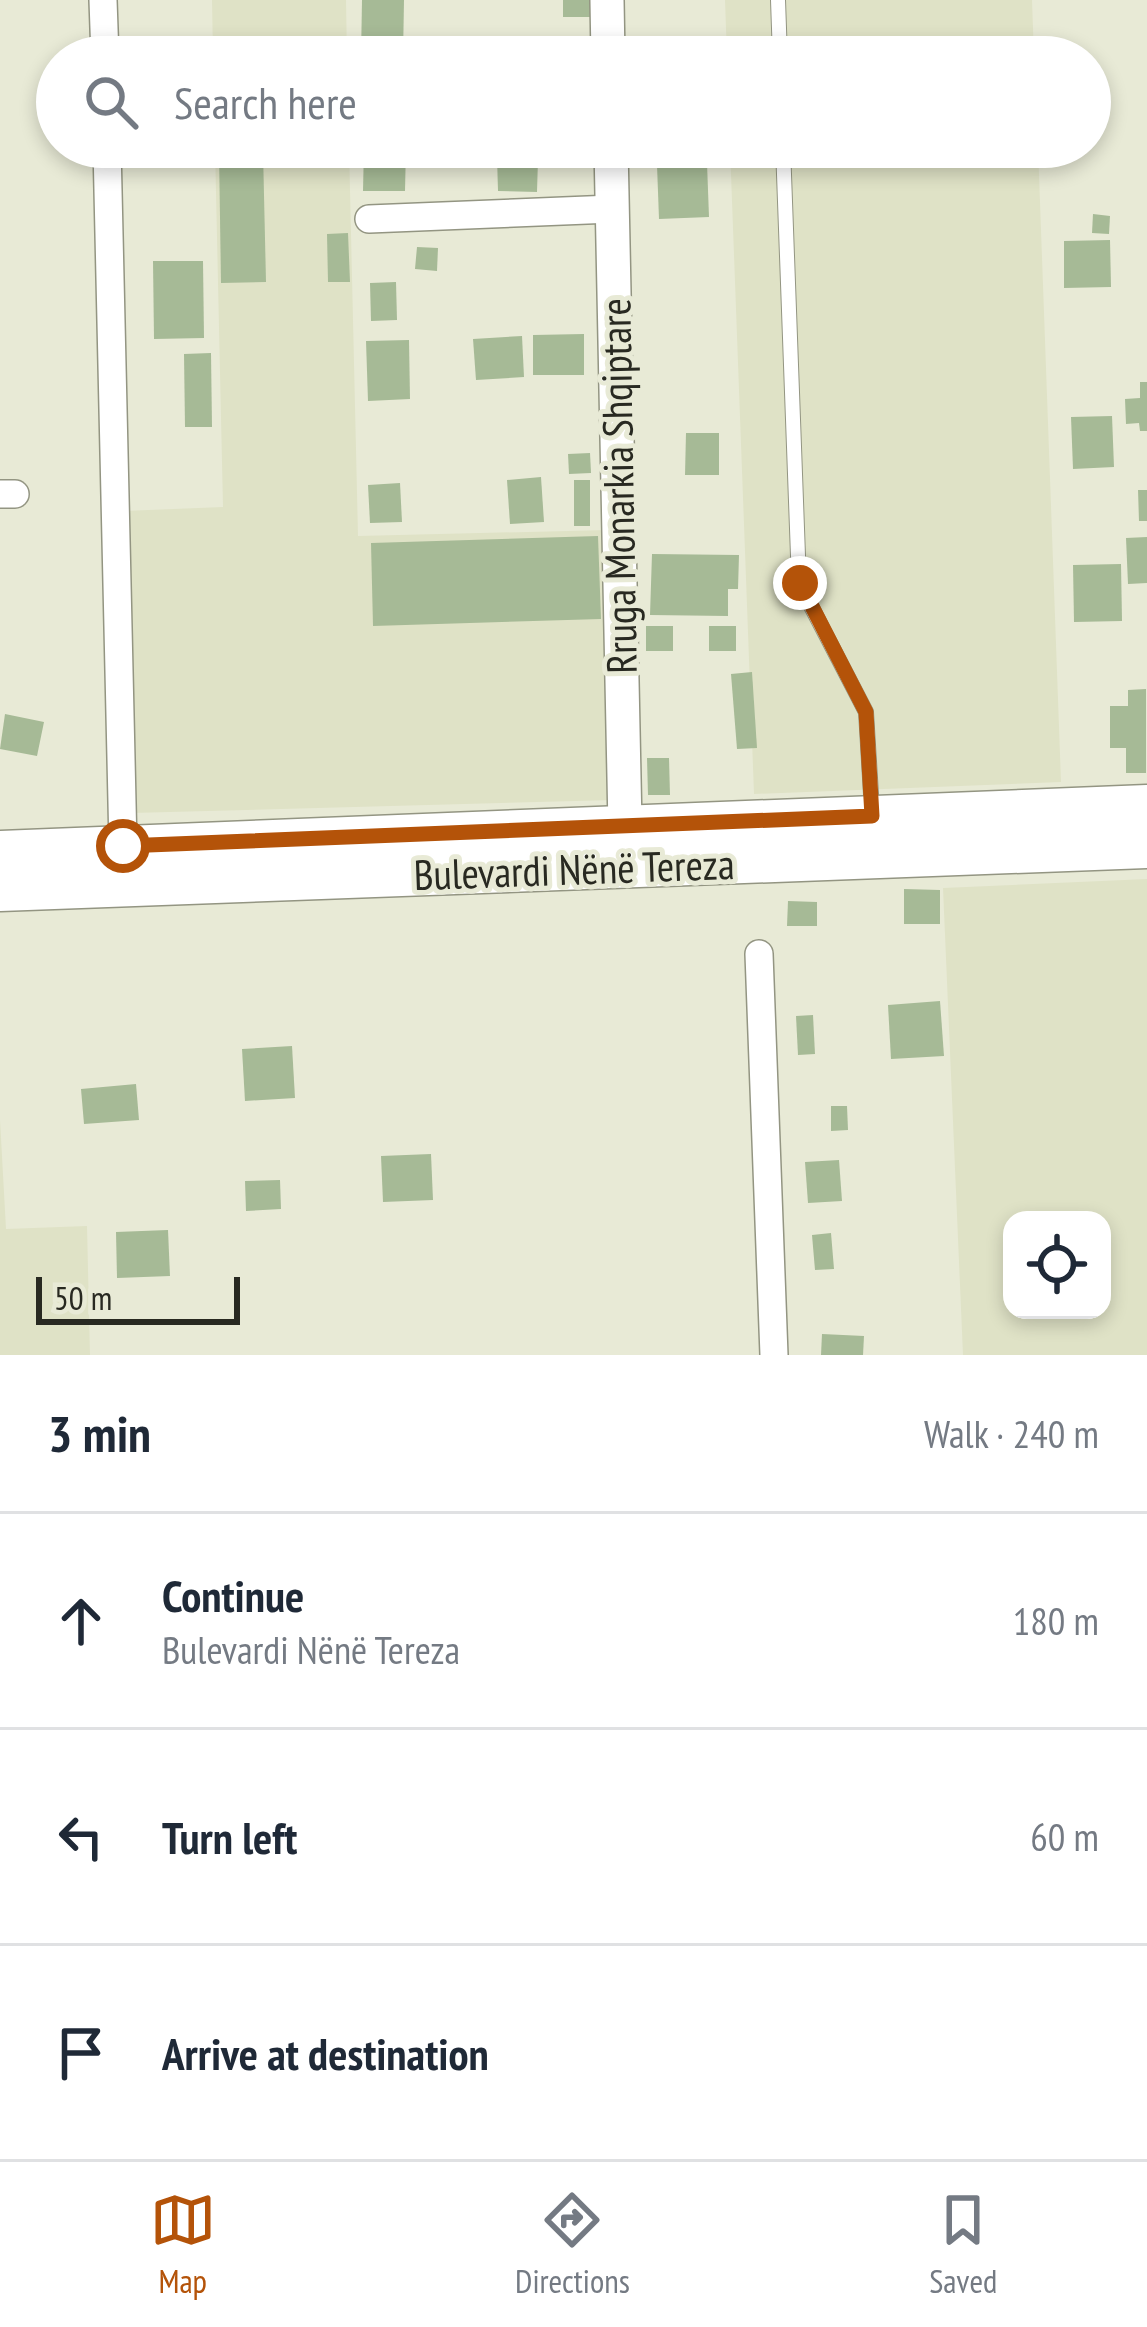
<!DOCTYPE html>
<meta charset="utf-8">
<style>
body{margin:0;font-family:"PT Sans Narrow",sans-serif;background:#f2f2f3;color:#1f2937}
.controls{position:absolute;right:36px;bottom:36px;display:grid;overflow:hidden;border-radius:24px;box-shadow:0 6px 18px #0003}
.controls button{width:108px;height:108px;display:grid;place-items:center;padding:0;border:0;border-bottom:3px solid #e0e1e3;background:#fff;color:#1f2937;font:60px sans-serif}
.scale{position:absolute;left:36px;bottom:30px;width:204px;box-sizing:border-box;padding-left:12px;border:6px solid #282921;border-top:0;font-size:33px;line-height:42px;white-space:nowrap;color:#282921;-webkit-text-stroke:9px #e8ead6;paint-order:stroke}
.stop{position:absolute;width:36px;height:36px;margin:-27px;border:9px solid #b45309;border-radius:50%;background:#fff}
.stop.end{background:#b45309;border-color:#fff;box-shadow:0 3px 12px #0008}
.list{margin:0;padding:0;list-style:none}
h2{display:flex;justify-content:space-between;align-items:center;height:156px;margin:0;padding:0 48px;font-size:51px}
h2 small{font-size:39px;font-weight:400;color:#747a83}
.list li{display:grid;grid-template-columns:78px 1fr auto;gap:36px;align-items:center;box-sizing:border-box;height:216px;padding:0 48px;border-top:3px solid #e0e1e3}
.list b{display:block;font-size:45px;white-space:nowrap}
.list p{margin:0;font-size:39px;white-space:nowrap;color:#747a83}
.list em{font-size:39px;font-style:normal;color:#747a83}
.icon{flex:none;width:66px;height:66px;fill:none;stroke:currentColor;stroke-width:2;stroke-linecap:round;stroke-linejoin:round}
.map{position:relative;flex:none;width:1147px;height:1355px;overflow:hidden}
.search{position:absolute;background:#fff;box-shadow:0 6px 18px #0003;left:36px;right:36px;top:36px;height:132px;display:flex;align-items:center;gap:30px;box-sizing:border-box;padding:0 42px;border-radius:66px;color:#747a83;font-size:45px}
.sheet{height:804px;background:#fff}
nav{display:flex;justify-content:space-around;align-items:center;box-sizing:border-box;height:168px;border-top:3px solid #e0e1e3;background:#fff;font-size:33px;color:#747a83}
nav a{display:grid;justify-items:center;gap:6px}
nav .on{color:#b45309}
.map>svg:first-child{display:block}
.built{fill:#dfe2c6;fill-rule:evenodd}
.building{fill:#a6ba96}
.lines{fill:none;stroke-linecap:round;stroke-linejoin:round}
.service-casing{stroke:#939582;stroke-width:16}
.minor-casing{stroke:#939582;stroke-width:30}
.tertiary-casing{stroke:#939582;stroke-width:36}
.primary-casing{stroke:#939582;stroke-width:45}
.service{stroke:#fff;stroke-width:14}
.minor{stroke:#fff;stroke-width:27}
.tertiary{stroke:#fff;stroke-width:33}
.primary{stroke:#fff;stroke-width:42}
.route{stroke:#b45309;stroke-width:15}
.labels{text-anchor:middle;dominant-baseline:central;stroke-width:10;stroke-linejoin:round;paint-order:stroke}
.street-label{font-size:42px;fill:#282921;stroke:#e8ead6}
</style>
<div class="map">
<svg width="1147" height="1355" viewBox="0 0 1147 1355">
<rect width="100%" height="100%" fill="#e8ead6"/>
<g class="built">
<path d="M212,0H346L347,57H213Z"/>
<path d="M725,0H1032L1034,57H727Z"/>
<path d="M215,147H349L358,536L608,530L614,800L131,813L124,511L223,507Z"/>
<path d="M730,147H1038L1061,782L754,794Z"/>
<path d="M1147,879V1355H963L943,888ZM1012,1220H1102V1310H1012Z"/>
<path d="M0,1120L6,1229L87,1226L90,1355H0Z"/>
</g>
<g class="building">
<path d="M362,0H404L403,57H361Z"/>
<rect x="563" y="0" width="27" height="17"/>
<path d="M364,147H406L405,191H363Z"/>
<path d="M263,151L266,282L221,283L219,152Z"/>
<path d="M497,157L538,159L537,192L498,191Z"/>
<path d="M707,163L709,217L659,219L657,165Z"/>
<path d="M1093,214L1110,216L1109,234L1092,233Z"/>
<path d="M348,233L350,282H328L327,234Z"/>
<path d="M1110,240L1111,287L1064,288V241Z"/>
<path d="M417,247L438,248L437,271L415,269Z"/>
<path d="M153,261H203L204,338L154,339Z"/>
<path d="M396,282L397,320L371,321L370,283Z"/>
<path d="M584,334V375H533V335Z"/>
<path d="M522,336L524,377L476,380L473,339Z"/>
<path d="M409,340L410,399L368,401L366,341Z"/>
<path d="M211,353L212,427H185L184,354Z"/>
<path d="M1140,382H1147V431H1140L1139,423L1126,424L1125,399L1140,398Z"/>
<path d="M1112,416L1114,467L1073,469L1071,417Z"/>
<path d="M686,433H719V475H685Z"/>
<path d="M590,453L591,473L569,474L568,454Z"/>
<path d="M541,477L544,522L510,524L507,480Z"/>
<rect x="574" y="480" width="16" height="46"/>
<path d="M400,483L402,522L370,523L368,485Z"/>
<path d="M1138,490H1147V521H1139Z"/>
<path d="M598,536L601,619L373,626L371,543Z"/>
<path d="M1147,537V583L1128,584L1126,538Z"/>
<path d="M652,554L739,555L738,589H728V616L650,615Z"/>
<path d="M1121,564L1122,621L1074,622L1073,565Z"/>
<rect x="646" y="626" width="27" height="25"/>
<rect x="709" y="626" width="27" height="25"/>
<path d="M752,672L757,748L737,749L731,674Z"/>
<path d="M1146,689V773H1126V748H1110V706H1128V690Z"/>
<path d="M5,714L44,722L37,756L0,749Z"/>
<path d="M647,758H669L670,795H648Z"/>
<path d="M904,889L940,890V924H904Z"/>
<path d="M788,901L817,902V926H787Z"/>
<path d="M940,1001L944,1056L891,1059L888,1005Z"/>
<path d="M813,1015L815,1054L798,1055L796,1016Z"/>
<path d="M292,1046L295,1098L245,1101L242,1049Z"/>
<path d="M136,1084L139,1120L84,1124L81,1089Z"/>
<path d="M831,1106H847L848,1130L831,1131Z"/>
<path d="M431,1154L433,1200L383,1202L381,1156Z"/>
<path d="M839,1160L842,1201L808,1203L805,1162Z"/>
<path d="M280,1180L281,1209L246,1211L245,1181Z"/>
<path d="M168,1230L170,1276L117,1278L116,1232Z"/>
<path d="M831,1233L834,1269L815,1270L812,1235Z"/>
<path d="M822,1334L864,1336L863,1355H821Z"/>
</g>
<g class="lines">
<g class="service-casing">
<g id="service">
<path d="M778,0L780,57"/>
<path d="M783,147L799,583L866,712L872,811"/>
</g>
</g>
<g class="minor-casing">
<g id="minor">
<path d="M103,0L105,57"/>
<path d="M107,147L123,846"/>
<path d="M369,219L612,209"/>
<path d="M0,494H15"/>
<path d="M759,954L774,1355"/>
</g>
</g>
<g class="tertiary-casing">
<g id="tertiary">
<path d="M607,0L608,57"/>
<path d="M611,147L625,826"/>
</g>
</g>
<g class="primary-casing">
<g id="primary">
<path d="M0,852L1147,806"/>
<path d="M0,890L1147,847"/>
</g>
</g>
<use href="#service" class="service"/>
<use href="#minor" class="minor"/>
<use href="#tertiary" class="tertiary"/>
<use href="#primary" class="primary"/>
</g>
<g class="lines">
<path class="route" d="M123,846L872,816L866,712L800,583"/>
</g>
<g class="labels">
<g class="street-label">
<text transform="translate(618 486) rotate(-91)">Rruga Monarkia Shqiptare</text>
<text transform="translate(574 869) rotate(-2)">Bulevardi Nënë Tereza</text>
</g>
</g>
</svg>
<div class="controls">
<button><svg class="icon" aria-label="locate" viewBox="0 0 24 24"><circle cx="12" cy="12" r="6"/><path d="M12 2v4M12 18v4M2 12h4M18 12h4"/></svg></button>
</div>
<div class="scale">50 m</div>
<div class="stop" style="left:123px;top:846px"></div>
<div class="stop end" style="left:800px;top:583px"></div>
<div class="search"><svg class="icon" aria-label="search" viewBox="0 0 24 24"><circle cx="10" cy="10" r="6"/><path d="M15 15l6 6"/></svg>Search here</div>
</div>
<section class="sheet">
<h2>3 min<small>Walk · 240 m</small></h2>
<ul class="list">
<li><svg class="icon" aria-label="ahead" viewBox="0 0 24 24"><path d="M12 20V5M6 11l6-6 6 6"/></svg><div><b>Continue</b><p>Bulevardi Nënë Tereza</p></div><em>180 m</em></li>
<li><svg class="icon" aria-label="left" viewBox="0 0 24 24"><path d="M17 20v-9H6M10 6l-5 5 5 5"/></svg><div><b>Turn left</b></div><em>60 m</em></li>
<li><svg class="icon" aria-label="arrive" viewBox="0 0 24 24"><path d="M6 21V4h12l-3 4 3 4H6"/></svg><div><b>Arrive at destination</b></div></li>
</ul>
</section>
<nav>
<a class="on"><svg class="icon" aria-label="map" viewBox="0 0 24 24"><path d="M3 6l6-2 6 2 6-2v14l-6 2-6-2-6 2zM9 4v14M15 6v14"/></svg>Map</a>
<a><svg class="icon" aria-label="directions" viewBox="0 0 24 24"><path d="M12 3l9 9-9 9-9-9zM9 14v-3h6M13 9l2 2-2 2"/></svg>Directions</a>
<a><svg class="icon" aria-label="saved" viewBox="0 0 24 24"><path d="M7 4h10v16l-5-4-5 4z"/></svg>Saved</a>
</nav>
